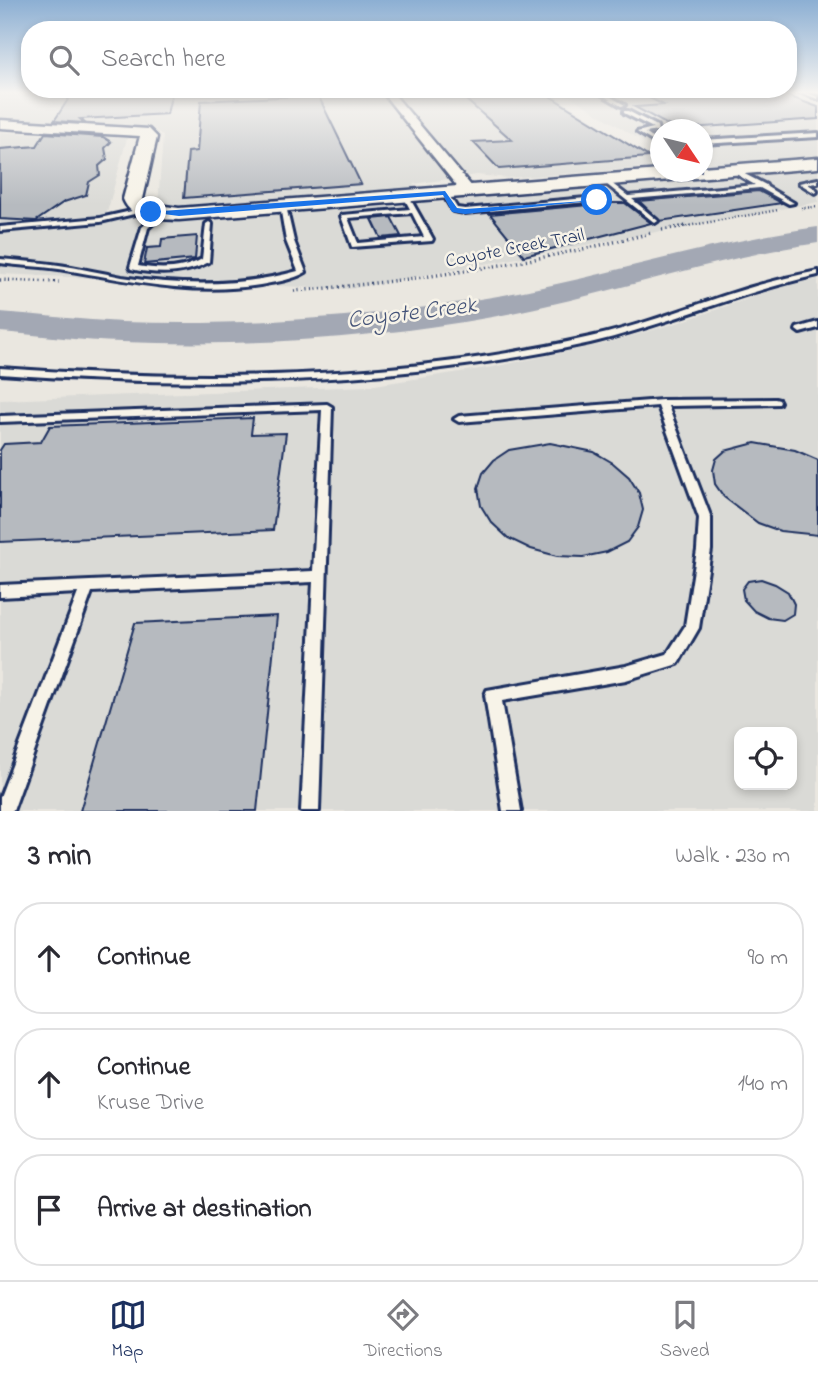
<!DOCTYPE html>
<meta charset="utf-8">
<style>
body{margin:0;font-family:"Indie Flower",sans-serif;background:#f2f2f3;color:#2b2b33}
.controls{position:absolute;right:21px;bottom:21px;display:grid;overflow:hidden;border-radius:14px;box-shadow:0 4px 10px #0003}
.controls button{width:63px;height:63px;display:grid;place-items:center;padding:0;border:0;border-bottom:2px solid #e1e1e2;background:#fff;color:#2b2b33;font:35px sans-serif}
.compass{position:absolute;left:650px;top:119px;width:63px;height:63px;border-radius:50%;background:#fff;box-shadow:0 4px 10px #0003;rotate:125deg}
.stop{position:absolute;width:21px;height:21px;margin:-16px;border:5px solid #1a73e8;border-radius:50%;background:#fff}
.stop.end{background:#1a73e8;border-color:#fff;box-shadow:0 2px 7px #0008}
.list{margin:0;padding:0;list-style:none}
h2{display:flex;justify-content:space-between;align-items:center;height:91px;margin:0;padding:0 28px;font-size:30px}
h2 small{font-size:23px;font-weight:400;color:#7c7c81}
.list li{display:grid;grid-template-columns:46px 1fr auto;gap:21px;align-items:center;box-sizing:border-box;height:112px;margin:0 14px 14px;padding:0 14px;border:2px solid #e1e1e2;border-radius:28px}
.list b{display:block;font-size:26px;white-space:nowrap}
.list p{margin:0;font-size:23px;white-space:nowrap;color:#7c7c81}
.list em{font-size:23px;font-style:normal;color:#7c7c81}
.icon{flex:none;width:38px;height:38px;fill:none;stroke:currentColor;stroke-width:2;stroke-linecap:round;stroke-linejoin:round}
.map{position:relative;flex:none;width:818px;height:811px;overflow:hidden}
.search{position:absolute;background:#fff;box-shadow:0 4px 10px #0003;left:21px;right:21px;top:21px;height:77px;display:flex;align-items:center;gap:18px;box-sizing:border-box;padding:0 24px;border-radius:28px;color:#7c7c81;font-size:26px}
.sheet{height:469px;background:#fff}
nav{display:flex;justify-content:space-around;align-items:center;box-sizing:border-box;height:98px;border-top:2px solid #e1e1e2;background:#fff;font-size:19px;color:#7c7c81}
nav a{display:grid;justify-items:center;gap:4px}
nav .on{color:#1b2f5e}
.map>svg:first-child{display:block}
.built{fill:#dadad6;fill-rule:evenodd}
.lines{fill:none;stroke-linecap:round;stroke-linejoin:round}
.river{fill:#a3a8b4;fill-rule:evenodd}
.building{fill:#b6babf;stroke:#1b2f5e;stroke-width:2}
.lane-casing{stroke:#1b2f5e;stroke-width:6}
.street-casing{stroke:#1b2f5e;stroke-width:5}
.secondary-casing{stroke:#1b2f5e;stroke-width:5}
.path-far1{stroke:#1b2f5e;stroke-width:2.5;stroke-dasharray:1 2.5;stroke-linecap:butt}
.path{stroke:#1b2f5e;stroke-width:3.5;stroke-dasharray:1 3.5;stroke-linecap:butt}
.lane{fill:#f7f3e8;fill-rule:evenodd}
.street{fill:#f7f3e8;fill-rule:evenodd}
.secondary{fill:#f7f3e8;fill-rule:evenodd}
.route{fill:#1a73e8}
.labels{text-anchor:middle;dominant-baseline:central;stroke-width:5;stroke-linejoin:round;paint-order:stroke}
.far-street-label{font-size:19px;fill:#1b2f5e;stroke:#f7f3e8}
.water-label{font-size:24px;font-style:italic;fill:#445378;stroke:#f7f3e8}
</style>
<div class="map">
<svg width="818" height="811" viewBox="0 0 818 811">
<rect width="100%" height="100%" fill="#eae7e0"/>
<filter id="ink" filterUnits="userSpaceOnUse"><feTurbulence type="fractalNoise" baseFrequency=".0143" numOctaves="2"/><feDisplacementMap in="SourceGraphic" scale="14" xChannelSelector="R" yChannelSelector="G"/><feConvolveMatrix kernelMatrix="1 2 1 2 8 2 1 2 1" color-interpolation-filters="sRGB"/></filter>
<g filter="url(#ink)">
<g class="built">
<path d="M0,92H548L660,163V167L508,178L477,175L413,184L431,203L702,178L693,172H702V130H660V152L563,92H818V202L350,289L0,274V132L127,138L104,224L158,204L163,136L154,129L134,125L0,120Z"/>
<path d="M818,279V811H0V400L368,386L493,367L599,345L677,323L784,286ZM739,732H792V785H739Z"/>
</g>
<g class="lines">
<path class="river" d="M818,227V243C707,259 602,297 492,317C371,339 245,347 122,342C81,341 41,335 0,332V312C41,315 81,320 122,322C245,326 370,318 492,297C602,278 707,242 818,227Z"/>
</g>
<g class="building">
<path d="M73,92H172L167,114L80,119L85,123L54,121Z"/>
<path d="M457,92H543L649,157L499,169L473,142L512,140Z"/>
<path d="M637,92H777L818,107V119L675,129L635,107L664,105Z"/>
<path d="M318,95L361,184L184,198L188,152L197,151L201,101Z"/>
<path d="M45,133L103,137L111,142L105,148L107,159L99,166L100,175L89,182L86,195L64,202L36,221L0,219V149L37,146Z"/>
<path d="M759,191L782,203L660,221L639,201Z"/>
<path d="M611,203H625L651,223L524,256L490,214Z"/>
<path d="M391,217L401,236L381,238L372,219Z"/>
<path d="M197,236L195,259L144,264L147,248L161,247L162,239Z"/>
<path d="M253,418L251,434L286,433L273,530L0,542V450L4,444L41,442L50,426Z"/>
<path d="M550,443L594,452L613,463L629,477L639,493L643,510L638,527L627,542L607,552L583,557L557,556L531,549L508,538L491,522L481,506L478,488L483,473L494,460L509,450Z"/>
<path d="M755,443L795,450L818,460V535L780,531L758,523L724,497L715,484L713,470L716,459L725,451Z"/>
<path d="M761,579L775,584L788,592L794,604L793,614L783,620L768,618L754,611L744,600L742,589L748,581Z"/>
<path d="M277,616L257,811H80L135,623Z"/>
</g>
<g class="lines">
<g class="lane-casing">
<g id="lane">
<path d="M597,92H602L625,105L621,106Z"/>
<path d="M799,92H804L818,97V99Z"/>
<path d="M624,111H628L657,126L658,131L645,133L660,143V146L637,132L653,128L624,113Z"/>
<path d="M818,133V137L702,144V140Z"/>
<path d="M733,168L766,185L767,187L794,203L789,204L760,188L632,199L657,220L658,221L655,223L601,180L606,179L628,196L755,185L731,171L730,170Z"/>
<path d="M818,179V183L808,184L817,190V192L815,193L799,183Z"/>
<path d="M443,192H447L457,208L465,209L597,197L600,199L597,201L465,213L453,211L442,193Z"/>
<path d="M406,194L408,195L433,239L432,241L352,247L341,216L342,215L410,209L403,196ZM412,213L424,237L358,243L348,218Z"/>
<path d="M283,204L286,206L294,241L306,272C293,280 275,282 260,285C188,296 128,280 59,269C39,266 19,266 0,263V259C20,261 39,262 59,265C80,268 101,273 122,277C181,286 240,287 298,271L286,241L280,206Z"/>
<path d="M145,208L147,209V211L100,222L0,231V227L100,218Z"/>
<path d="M162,211L165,213L164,214L148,228L138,266C160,270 182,270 202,259L206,224L209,222L212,224L209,262C184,275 158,275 131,269L130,267L142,227Z"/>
<path d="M818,271V275C740,292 667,325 590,343C396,386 197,388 0,374V368C197,382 396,381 590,337C636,327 681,310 726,295C756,285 787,277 818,271Z"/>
<path d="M818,322V328L800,333L796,330L797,328Z"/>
<path d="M775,399L779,400L780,402L779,404L668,406L711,518V550L699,628L678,664L626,680L502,701L521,811H503L485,695L487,690L626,666L667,654L685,626L697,550L699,518L658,406L459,422L454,419L459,416L662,400Z"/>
<path d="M327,404L332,407L319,811H301L313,582L92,592L13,811H0V797L78,593L0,597V585L313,571L322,410L0,422V416Z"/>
</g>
</g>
<g class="street-casing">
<path id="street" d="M382,92H392L473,188V194H463Z"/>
</g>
<g class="secondary-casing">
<path id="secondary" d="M0,120L149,129L157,137L143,199L144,203L179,208L660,170L702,172V167L818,158V168L179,220C159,219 131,221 123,199L140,136L0,128Z"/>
</g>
<g class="path-far1">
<path d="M801,208L818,207"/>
<path d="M676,228L778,210"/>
</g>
<g class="path">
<path d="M662,230L686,226"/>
<path d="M0,280L59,282"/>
<path d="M294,291C415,281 533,263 651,233"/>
</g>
<use href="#lane" class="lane"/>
<use href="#street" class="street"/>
<use href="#secondary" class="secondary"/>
</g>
</g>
<linearGradient id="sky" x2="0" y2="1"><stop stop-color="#8cafd3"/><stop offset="0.45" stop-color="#f6f4f1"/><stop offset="1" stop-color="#f6f4f1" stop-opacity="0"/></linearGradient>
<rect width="818" height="205" fill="url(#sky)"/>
<path class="route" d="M445,191L457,208L465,209L600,200L465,214L452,212L443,195L179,216L148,212Z"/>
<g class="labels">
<g class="far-street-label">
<text transform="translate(515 249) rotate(-11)">Coyote Creek Trail</text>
</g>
<g class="water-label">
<text transform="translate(412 314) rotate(-7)">Coyote Creek</text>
</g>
</g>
</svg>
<div class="controls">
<button><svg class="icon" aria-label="locate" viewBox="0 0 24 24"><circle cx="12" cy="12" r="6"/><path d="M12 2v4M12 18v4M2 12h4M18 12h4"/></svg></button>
</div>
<svg class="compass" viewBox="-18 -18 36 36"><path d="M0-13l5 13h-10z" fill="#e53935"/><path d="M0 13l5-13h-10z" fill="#7c7c81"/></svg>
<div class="stop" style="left:597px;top:200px"></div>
<div class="stop end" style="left:151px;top:212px"></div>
<div class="search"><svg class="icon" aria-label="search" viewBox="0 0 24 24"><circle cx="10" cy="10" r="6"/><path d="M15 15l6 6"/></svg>Search here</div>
</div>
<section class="sheet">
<h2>3 min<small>Walk · 230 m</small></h2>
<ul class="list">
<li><svg class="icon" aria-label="ahead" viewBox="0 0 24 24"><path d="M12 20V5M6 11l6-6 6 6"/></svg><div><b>Continue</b></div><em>90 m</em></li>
<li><svg class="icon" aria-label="ahead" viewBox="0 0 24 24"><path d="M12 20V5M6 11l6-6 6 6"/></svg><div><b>Continue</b><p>Kruse Drive</p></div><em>140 m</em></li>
<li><svg class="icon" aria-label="arrive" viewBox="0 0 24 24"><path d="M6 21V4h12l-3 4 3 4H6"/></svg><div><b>Arrive at destination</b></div></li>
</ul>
</section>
<nav>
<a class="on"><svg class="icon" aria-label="map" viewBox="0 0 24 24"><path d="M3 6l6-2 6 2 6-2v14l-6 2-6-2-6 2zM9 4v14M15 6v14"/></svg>Map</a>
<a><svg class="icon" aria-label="directions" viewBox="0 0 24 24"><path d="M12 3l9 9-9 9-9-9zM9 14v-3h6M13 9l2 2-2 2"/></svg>Directions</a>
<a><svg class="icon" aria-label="saved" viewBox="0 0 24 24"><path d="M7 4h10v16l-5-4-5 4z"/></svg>Saved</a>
</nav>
